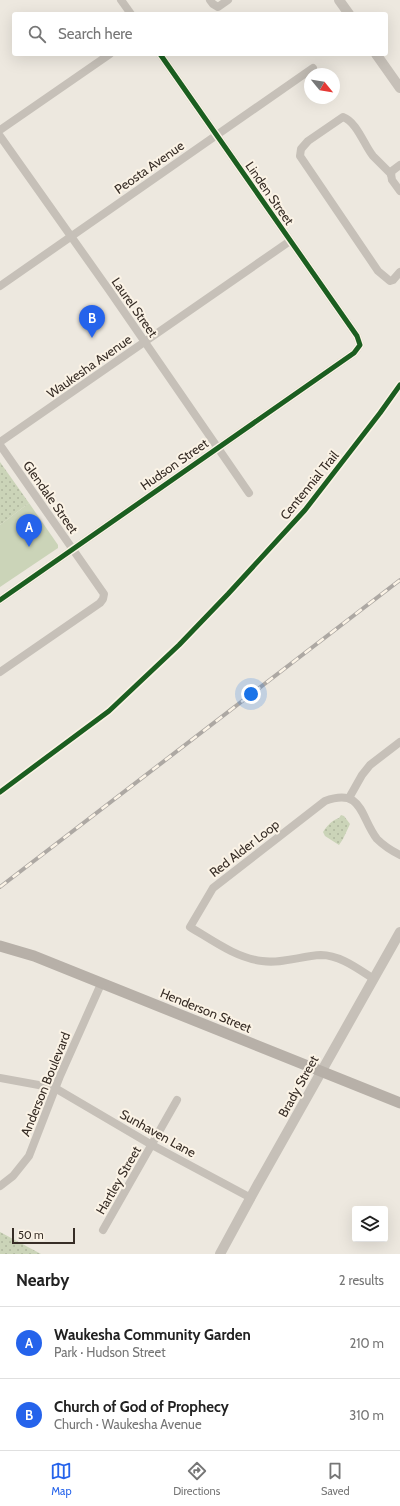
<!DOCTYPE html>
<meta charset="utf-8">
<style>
body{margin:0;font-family:Cabin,sans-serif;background:#f2f2f2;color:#222}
.controls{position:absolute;right:12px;bottom:12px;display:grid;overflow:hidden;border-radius:4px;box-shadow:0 4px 16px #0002}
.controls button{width:36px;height:36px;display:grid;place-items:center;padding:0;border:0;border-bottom:1px solid #e0e0e0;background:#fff;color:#222;font:20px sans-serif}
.compass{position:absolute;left:304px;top:68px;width:36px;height:36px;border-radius:50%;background:#fff;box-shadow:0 4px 16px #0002;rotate:120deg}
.scale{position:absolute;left:12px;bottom:10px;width:63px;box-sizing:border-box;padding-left:4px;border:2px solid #372d26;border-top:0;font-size:11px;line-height:14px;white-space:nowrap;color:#372d26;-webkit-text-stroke:3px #fbf3e6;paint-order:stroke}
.you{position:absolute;left:251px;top:694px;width:14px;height:14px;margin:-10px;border:3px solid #fff;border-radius:50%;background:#1a73e8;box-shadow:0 0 0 6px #1a73e833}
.badge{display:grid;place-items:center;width:26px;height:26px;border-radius:50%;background:#2563eb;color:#fff;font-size:13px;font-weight:700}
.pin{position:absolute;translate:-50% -33px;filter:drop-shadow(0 1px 2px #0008)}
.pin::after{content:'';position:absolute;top:21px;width:14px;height:12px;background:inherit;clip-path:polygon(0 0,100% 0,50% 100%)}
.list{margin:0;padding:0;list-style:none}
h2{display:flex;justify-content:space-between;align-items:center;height:52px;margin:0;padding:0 16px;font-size:17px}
h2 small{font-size:13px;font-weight:400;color:#767676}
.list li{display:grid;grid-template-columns:26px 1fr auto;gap:12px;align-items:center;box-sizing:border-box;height:72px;padding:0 16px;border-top:1px solid #e0e0e0}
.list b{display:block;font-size:15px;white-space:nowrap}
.list p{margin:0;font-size:13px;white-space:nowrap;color:#767676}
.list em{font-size:13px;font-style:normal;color:#767676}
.icon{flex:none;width:22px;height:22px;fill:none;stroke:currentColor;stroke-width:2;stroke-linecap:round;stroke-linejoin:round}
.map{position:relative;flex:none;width:400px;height:1254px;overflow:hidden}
.search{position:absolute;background:#fff;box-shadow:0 4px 16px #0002;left:12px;right:12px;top:12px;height:44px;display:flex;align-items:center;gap:10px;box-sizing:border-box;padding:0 14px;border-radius:4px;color:#767676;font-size:15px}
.sheet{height:196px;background:#fff}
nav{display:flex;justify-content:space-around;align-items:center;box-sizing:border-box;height:56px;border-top:1px solid #e0e0e0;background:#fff;font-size:11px;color:#767676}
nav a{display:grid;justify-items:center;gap:2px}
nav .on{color:#2563eb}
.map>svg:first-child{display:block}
.green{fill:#cbd4b8}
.park{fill:url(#park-dots)}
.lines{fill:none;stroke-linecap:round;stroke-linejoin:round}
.minor{stroke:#c6c0b8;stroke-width:8}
.tertiary{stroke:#c6c0b8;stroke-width:10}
.secondary{stroke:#b7b0a8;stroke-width:11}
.rail-casing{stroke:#ada8a3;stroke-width:4}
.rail{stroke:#fbf3e6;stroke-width:2.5;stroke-dasharray:8;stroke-linecap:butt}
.cycleway-casing{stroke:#fbf3e6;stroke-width:8}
.cycleway{stroke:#1b5e20;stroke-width:5}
.labels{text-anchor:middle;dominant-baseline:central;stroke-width:4;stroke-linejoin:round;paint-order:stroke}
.street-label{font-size:13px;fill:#372d26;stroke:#fbf3e6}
</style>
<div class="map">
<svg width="400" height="1254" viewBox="0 0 400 1254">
<defs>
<pattern id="park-dots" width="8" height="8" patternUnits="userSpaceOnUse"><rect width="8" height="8" fill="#cbd4b8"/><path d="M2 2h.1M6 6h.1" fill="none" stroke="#afb69e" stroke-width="1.8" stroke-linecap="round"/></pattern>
</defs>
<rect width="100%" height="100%" fill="#ede8df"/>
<path class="green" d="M29,503L58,545V548L0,587V525Z"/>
<g class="park">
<path d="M0,462L29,503L0,525Z"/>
<path d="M341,815L344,816L350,824L343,839L339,845L325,836L323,832C327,826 332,820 339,818Z"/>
<path d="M0,1232L41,1254H0Z"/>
</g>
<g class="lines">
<g class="minor">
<path d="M121,0L131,14"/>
<path d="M210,0L213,4L218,7L228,0"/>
<path d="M0,130L110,54"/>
<path d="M0,136L109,290L249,493"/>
<path d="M391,174C385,168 379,162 373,156C364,145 357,122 343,117L308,141L301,149L300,156L378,271L390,281L393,280L400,272"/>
<path d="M391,174L392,180L400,191"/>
<path d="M391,174L392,171L400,165"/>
<path d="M0,286L313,68"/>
<path d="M0,442L290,241"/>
<path d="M0,445L104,594L103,599L100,603L0,672"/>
<path d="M0,600L354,353L360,345L357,336L160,54"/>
<path d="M349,798L362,775L370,765L400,742"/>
<path d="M374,979C358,969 340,955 321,955C301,956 281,964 262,961C236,958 212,940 190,927L213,888L325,801C363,787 360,817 377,839C384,846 392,851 400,855"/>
<path d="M0,1078L55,1088L152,1145L251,1198"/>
<path d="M0,1186L13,1176L29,1156L60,1076L101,984"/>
<path d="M103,1230L177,1100"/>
</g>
<g class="tertiary">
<path d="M339,0L349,14"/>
<path d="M376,54L400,88"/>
<path d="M220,1254L258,1184L400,932"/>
</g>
<path class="secondary" d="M0,946L34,956L400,1103"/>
<g class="rail-casing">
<path id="rail" d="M0,887L400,580"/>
</g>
<use href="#rail" class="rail"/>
<g class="cycleway-casing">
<g id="cycleway">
<path d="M0,600L354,353L360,345L357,336L160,54"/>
<path d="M0,792L109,711L179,645L228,594L305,510L380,413L400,385"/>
</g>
</g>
<use href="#cycleway" class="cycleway"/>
</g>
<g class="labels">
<g class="street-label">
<text transform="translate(149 167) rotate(-35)">Peosta Avenue</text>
<text transform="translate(270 193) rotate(55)">Linden Street</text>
<text transform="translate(135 307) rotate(55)">Laurel Street</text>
<text transform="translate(89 366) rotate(-35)">Waukesha Avenue</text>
<text transform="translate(174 464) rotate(-35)">Hudson Street</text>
<text transform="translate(309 485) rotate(-51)">Centennial Trail</text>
<text transform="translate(51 497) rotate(55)">Glendale Street</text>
<text transform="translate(244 848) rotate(-38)">Red Alder Loop</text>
<text transform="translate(206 1010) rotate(22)">Henderson Street</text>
<text transform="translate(45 1084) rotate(-68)">Anderson Boulevard</text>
<text transform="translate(298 1086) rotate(-61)">Brady Street</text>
<text transform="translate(158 1133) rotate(29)">Sunhaven Lane</text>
<text transform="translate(118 1180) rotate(-60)">Hartley Street</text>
</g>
</g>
</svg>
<div class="controls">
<button><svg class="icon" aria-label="layers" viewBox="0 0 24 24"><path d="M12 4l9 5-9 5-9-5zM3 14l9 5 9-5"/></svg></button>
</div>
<svg class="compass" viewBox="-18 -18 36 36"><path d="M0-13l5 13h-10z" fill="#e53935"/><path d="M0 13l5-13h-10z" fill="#767676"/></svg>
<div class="scale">50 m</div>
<div class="you"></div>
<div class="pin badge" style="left:29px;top:547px">A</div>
<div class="pin badge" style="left:92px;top:338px">B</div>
<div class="search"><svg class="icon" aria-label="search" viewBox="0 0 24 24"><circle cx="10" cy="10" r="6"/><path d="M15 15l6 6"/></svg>Search here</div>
</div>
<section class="sheet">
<h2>Nearby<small>2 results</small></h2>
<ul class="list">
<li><span class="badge">A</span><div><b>Waukesha Community Garden</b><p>Park · Hudson Street</p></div><em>210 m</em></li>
<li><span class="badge">B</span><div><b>Church of God of Prophecy</b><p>Church · Waukesha Avenue</p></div><em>310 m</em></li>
</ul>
</section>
<nav>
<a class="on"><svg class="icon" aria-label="map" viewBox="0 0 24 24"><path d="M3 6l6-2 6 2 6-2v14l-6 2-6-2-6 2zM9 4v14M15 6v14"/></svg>Map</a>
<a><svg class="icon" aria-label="directions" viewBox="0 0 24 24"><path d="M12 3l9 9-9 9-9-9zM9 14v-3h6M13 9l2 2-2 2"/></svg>Directions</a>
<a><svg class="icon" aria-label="saved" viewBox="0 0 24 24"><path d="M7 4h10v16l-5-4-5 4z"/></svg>Saved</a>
</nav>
